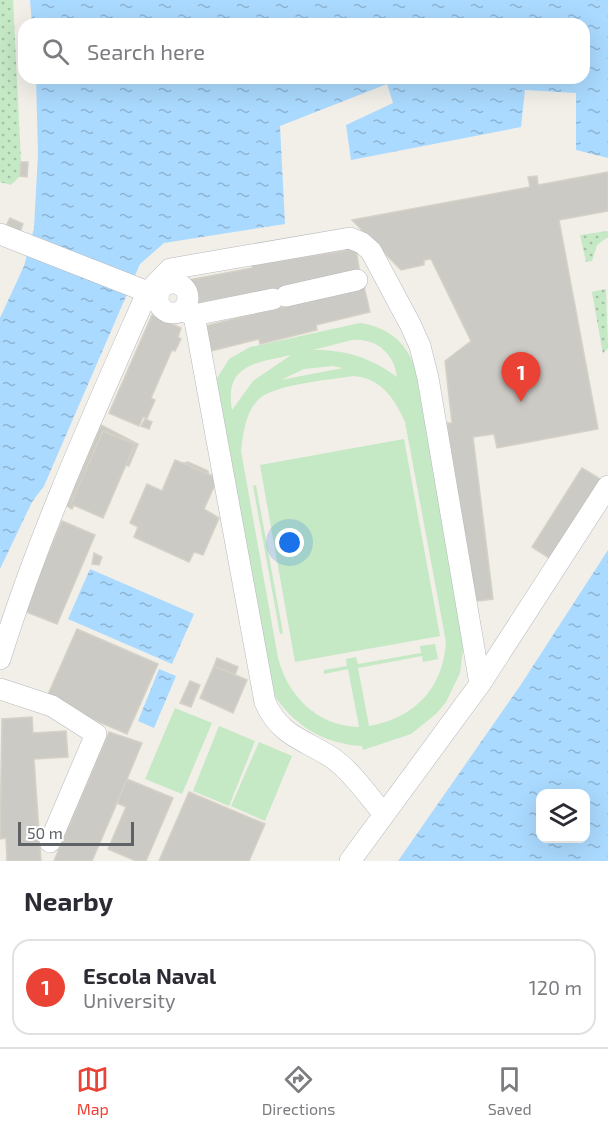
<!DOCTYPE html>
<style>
body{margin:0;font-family:"Exo 2",sans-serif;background:#f2f2f3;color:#2b2b33}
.controls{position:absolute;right:18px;bottom:18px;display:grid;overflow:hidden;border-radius:12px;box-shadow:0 6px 24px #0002}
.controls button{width:54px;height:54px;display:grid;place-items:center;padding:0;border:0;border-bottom:2px solid #e1e1e2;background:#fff;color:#2b2b33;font:30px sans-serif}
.scale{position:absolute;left:18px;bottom:15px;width:116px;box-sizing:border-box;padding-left:6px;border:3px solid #5f6368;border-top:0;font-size:16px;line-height:21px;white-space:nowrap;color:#5f6368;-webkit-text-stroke:4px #fff;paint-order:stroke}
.you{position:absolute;left:290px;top:543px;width:21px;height:21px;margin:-15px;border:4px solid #fff;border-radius:50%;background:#1a73e8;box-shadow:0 0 0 9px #1a73e833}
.badge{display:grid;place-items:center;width:39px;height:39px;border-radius:50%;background:#ea4335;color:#fff;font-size:20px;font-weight:700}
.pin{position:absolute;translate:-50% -50px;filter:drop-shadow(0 2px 3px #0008)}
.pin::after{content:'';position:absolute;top:32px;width:21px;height:18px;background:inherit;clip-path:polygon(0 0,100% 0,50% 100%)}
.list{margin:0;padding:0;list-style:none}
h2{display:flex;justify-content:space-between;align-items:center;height:78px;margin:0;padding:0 24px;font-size:26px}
h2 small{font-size:20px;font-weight:400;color:#7c7c81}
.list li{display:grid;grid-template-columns:39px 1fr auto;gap:18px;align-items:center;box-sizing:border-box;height:96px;margin:0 12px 12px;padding:0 12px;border:2px solid #e1e1e2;border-radius:18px}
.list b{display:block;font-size:22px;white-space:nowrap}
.list p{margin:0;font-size:20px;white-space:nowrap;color:#7c7c81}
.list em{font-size:20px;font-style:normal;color:#7c7c81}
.icon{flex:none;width:33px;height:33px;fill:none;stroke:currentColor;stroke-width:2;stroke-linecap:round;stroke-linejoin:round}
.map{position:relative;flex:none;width:608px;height:861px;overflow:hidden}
.search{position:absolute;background:#fff;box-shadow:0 6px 24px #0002;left:18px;right:18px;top:18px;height:66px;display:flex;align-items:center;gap:15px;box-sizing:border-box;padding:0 21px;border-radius:18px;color:#7c7c81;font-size:22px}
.sheet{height:186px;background:#fff}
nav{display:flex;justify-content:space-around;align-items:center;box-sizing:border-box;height:84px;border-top:2px solid #e1e1e2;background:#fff;font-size:16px;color:#7c7c81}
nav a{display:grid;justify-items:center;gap:3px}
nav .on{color:#ea4335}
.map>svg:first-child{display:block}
.grass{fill:url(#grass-dots)}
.pitch{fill:#c5e8c5;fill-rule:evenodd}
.water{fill:url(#water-ripples);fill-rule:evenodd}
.building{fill:#cccac5;stroke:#d6d1c6;stroke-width:1.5}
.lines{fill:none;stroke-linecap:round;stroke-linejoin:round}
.minor-casing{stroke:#b5b8bc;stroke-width:22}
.minor{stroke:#fff;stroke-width:21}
</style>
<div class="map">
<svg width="608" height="861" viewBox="0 0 608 861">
<defs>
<pattern id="grass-dots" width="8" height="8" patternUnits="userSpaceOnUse" patternTransform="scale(1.5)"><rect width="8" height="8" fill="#c5e8c5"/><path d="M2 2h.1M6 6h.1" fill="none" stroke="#a3c0a4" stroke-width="1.8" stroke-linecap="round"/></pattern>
<pattern id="water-ripples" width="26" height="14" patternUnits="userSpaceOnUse" patternTransform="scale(1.5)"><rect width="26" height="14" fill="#aadaff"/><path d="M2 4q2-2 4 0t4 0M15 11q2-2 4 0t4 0" fill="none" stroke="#8eb4d2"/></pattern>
</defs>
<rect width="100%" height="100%" fill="#f1efe8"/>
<g class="grass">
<path d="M0,0H13L21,162L20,176L11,185L0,182Z"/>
<path d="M608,231V237L597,245L592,261L586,262L580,235Z"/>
<path d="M606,289L608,348L603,354L592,292Z"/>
</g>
<g class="pitch">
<path d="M360,323C387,327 405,341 415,367L464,642L460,673L446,702L436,714L411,734L363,750L362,746C323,744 293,725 272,692L216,380L229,359L250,347ZM352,340C376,338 394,353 397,377C369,357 347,350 313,350ZM291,355L253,381L232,410C224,364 256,363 291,355ZM332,366L343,368L281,380L304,369ZM353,376C380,377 395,399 405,422L446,642C443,688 415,718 369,726L358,668L422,656L423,662L438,659L435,644L420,646L421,653L358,664L356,657L346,659L347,666L324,670V674L348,669L359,727C317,726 288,696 278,658L241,451C243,434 245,412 259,399C275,384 330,380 353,376Z"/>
<path d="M404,439L440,636L295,662L260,465Z"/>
<path d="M256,485L283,633L280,634L253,486Z"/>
<path d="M175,708L212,723L182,794L145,779Z"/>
<path d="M219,726L255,741L229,806L193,791Z"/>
<path d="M259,742L292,756L265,821L231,806Z"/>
</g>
<g class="water">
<path d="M30,0H608V158L576,150V93L525,90L521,127L351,160L346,125L393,103L387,84L280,126L285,224L164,243L140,264L44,486L32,502L0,569V318L24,266L34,228L38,154L36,78H584V24H32Z"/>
<path d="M608,550V861H398L520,686ZM540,794H586V838H540Z"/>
<path d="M90,569L194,614L172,664L68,619Z"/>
<path d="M159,669L176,676L154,728L138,721Z"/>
</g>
<g class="building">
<path d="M21,162H28L27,177L20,176Z"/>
<path d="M608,172V211L559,220L598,429L497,448L494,434L473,437L493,599L471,602L447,423H452L445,361L471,341L431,259L424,260V265L401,270L352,220L530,187L528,177L537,176L538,185Z"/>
<path d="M10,218L23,224L20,232L7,224Z"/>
<path d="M356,249L360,274L192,304L188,280L252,268V265Z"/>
<path d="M364,287L370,312L316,325L317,330L260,344L259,339L211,351L205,326Z"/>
<path d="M152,315L181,328L178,337L181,339L175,351L172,350L151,398L155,400L147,418L143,417L139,426L109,413Z"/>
<path d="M145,419L152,422L149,429L141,426Z"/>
<path d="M101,425L138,444L129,466L126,465L135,444L103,431L71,504L74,505L72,509L67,506Z"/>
<path d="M103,431L135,444L103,518L71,504Z"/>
<path d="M175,460L218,478L204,509L219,518L203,555L194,552L189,562L134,537L138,527L130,523L147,484L162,491Z"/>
<path d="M188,462L208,471V474L184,463Z"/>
<path d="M582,468L605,482L555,562L532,547Z"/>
<path d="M62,521L95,535L57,624L24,611Z"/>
<path d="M94,553L102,557L99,565L92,564Z"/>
<path d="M77,629L158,664L127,734L46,699Z"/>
<path d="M217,658L238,667L235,675L214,666Z"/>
<path d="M214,666L247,680L233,713L200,698Z"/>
<path d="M190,681L200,685L191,707L180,703Z"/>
<path d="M32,717L33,733L66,731L68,757L34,759L41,861H7L6,838L0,839L2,719Z"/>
<path d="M109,732L142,743L117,803L92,861H54Z"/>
<path d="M127,779L173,798L146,861H136L108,849L126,807L117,803Z"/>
<path d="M189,792L265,824L249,861H159Z"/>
</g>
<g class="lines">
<g class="minor-casing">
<g id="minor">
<path d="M0,234L158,296"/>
<circle cx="173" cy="298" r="15"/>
<path d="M286,296L357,280"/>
<path d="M182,311L194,315L273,299"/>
<path d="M194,315L265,702C280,737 306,740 334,759C353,773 369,797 384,814"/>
<path d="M0,659C39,533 94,413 147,293L170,269L350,238L362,243L371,251L410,324L420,346L428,378L480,684"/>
<path d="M0,689L52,706L96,734L50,842"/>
<path d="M350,861L480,684L608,486"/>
</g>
</g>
<use href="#minor" class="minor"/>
</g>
</svg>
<div class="controls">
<button><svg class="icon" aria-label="layers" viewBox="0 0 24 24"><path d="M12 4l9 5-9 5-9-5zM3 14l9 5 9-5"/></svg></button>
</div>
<div class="scale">50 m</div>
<div class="you"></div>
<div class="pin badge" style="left:521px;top:402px">1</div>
<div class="search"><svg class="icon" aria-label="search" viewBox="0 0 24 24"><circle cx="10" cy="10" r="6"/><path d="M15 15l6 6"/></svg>Search here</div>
</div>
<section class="sheet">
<h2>Nearby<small></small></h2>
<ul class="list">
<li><span class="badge">1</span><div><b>Escola Naval</b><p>University</p></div><em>120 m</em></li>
</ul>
</section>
<nav>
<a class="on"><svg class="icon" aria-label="map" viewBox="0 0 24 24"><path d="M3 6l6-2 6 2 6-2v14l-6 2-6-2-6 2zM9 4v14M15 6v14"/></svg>Map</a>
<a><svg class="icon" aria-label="directions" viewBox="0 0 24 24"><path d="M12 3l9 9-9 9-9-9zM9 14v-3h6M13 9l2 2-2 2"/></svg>Directions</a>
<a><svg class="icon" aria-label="saved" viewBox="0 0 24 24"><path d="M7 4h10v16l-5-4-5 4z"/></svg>Saved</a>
</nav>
